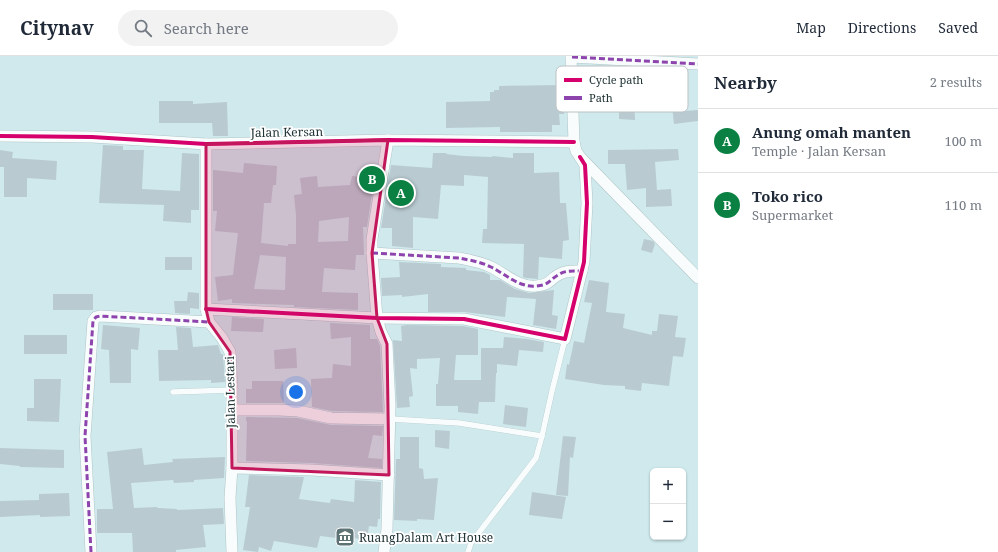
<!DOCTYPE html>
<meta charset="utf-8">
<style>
body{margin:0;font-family:"Noto Serif",serif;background:#f2f2f3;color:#1f2937}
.controls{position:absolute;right:12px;bottom:12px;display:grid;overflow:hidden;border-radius:6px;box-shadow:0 1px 3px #0004}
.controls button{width:36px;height:36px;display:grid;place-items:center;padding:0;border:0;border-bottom:1px solid #e0e1e3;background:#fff;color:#1f2937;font:20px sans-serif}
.you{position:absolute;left:296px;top:336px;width:14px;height:14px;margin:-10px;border:3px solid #fff;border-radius:50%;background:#1a73e8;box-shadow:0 0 0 6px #1a73e833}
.badge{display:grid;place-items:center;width:26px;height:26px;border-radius:50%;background:#0b8043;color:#fff;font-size:13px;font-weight:700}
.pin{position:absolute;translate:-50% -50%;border:2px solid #fff;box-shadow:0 1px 4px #0006}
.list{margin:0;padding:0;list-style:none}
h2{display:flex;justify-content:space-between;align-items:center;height:52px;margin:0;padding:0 16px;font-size:17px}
h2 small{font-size:13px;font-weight:400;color:#747a83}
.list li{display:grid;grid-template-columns:26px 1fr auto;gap:12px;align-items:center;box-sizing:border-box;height:64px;padding:0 16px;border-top:1px solid #e0e1e3}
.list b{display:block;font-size:15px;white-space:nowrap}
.list p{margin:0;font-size:13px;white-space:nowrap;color:#747a83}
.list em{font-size:13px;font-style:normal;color:#747a83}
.icon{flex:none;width:22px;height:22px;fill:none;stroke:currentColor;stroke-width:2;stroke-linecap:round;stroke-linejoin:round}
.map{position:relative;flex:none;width:698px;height:496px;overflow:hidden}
header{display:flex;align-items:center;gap:24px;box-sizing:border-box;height:56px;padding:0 20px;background:#fff;border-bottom:1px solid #e0e1e3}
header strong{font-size:19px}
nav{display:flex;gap:22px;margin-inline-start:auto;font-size:14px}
.search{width:280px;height:36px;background:#f2f2f3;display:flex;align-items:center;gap:10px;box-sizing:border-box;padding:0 14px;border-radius:22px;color:#747a83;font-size:15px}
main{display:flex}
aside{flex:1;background:#fff}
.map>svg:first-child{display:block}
.building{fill:#b9cbd1;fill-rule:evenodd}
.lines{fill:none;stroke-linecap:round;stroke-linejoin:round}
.lane-casing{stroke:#b0c5c8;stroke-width:6}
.street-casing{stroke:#b0c5c8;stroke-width:12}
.lane{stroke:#f8fcfc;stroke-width:5.5}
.street{stroke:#f8fcfc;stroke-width:11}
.quiet{stroke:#8e44ad;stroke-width:3;stroke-dasharray:6 3;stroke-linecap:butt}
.cycleway-casing{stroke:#fff;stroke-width:6}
.cycleway{stroke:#d6006c;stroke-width:4}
.marked{fill:#c2185b;fill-opacity:0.2;stroke:#c2185b;stroke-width:3;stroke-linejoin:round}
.labels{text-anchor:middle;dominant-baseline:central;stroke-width:3.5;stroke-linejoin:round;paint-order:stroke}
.street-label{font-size:12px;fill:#213436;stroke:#fff}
.poi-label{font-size:12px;fill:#213436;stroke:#fff;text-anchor:start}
.key{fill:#fff;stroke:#bcc2c3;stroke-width:1}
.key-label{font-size:11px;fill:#213436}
</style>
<header>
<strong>Citynav</strong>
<div class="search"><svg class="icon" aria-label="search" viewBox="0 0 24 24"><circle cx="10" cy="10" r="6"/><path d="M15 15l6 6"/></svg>Search here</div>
<nav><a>Map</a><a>Directions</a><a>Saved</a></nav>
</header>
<main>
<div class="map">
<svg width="698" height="496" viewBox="0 0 698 496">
<rect width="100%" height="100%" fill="#cfe9ec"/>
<g class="building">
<path d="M636,15V32H634L635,64L619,63V32L597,33V16Z"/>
<path d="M564,29V58H559L560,69H552V76H500V71L446,72V46L490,45V36H494V34H499V30Z"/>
<path d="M668,36H685V55L698,54V65L674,68L672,49H668Z"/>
<path d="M159,45H193V48L227,46L228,80H213L212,67H159Z"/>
<path d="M103,89L123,90V94H144L142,133L180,135L182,97L199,98V154H191V167L163,165L164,149L99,147Z"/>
<path d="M678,93L679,104L655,106L657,134L671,133L672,150L646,151V132L627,134L625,108H608V94Z"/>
<path d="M0,94L13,96L12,102L57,105L56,124L27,122V141H4V111H0Z"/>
<path d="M433,97H447L446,98L464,100L492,101V100L513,102V97H534V117L559,116L560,147H566L569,184L563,185L562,203L539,201L538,223L526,222L523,221L524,188L482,187L483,173H487L488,121L464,119V130L441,129L438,163L413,161V192L392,190V172H381L391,109L432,112Z"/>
<path d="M244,107L277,110L276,129H273L271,147H264L261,187L288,190V188H296V159L294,139L302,138L300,122L317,120L318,131L350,129L352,120L362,121L363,117L375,118L367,171H363L364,199H356L355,214L324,212L322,236L358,237V254L294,251V249L232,247V243L218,245L215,221L233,219L238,177L215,175L217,155H213V114L243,117ZM349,161L348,185L318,186L319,165ZM260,199L286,201L285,234L254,233Z"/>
<path d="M644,183L653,185L655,188L652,197L641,194Z"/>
<rect x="165" y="201" width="27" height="13"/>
<path d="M399,206L441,208V211L466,212V214L484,216L490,219V224H500L515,233L529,237L554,234L552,259L558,260L556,273L533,269L536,243L507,241L505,261L464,256H428V238L402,241V239L382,240L381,222L400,221Z"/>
<path d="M589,224L609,227L606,256L625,258L623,272L652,279V275H657L659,258L678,260L675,281L686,282L683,301L673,300L669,330L642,327L641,335L625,333V330L604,329L565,323L567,308L569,309L574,285L584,287L592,247L584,246Z"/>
<path d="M188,236L199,237V253L190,252V258L175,257L174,245H187Z"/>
<rect x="53" y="238" width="40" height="16"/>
<path d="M232,261L264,263L263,276L231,275Z"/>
<path d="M330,267L370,269V283H377L380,290L383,356L332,355L312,351L311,323L332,322L333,308L351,310V281L331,283Z"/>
<path d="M103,269L140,272L138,294L131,293V327H110L109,294L101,293Z"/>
<path d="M407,269L463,270L478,273V299H456L454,324H481V292H503L504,281L527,283L544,286L543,296L519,294L517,310L497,308V317H496L495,346H479L478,358L458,356V350H436V328H438L440,302L417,303V313L410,312L413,340L409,341L410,351L397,352L393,284L402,285L401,270Z"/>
<path d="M176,271L191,272L193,291L218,289L221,298H223L225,326L211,327V324L159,325L158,294H178Z"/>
<rect x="24" y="279" width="43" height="19"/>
<path d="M296,292L297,312L275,313L274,294Z"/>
<path d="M34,323H61L59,366L27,365V352H34Z"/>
<path d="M252,325H283L284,347H246V333H252Z"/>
<path d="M505,349L528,352L526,371L503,368Z"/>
<path d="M246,361L297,362L331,369L383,370L382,380L373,379L368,402L382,403V412L312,407L246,405L247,365H246Z"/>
<path d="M435,374L450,375L449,393L435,391Z"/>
<path d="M563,380L576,381L573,402L570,401L568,440L556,439Z"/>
<path d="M400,381H419V412L423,413L424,423L438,422L434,464L417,463V465L394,464L396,403H400Z"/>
<path d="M0,392L64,394V412L20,411V410L0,408Z"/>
<path d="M142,392L144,409L173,406L172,403L225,401L224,422L194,424V426L174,427L173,424L131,427L134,452L157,451L158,452L177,453V454L223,452L224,468L203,469L206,491L176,494V496H133L132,477H97V453H113L107,396Z"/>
<path d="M249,419L304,421L299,443L330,447L331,443L354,446L355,424L381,426L380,463H378L377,471L369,470L367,484L353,482V484L320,480L317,492L274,485L271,495L259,491L258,496L243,494L250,451H245Z"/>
<path d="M532,436L566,441L562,463L529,459Z"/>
<path d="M69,437L70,460L40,461V459L0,461V445L39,444V438Z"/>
</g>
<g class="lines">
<g class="lane-casing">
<g id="lane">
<path d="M173,336L232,334"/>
<path d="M390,363L459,367L542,380"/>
<path d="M468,496L471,487L536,402L542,380L552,335L565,283"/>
</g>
</g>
<g class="street-casing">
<g id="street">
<path d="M571,0L574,86L576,95L580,101L698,222"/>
<path d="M572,1L698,8"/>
<path d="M0,80L92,81L206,88L388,84L574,86"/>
<path d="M206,88V253L209,266L222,282L230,296L232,334V412L230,442L232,496"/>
<path d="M372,197L459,202C469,204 481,206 491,211C505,218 520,232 536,230C550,229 549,224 558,219C565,214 573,215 582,215"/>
<path d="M206,253L377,262L464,263L565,283L584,206L587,147L585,109L580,101"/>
<path d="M231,354H279L298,355L331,362L390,363"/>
<path d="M232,412L312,414L389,419"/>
<path d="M91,496L85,380L93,265L96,261L100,260L209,266"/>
<path d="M384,496L387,473L390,350L387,288L381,276L377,262L372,197V183L388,84"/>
</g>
</g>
<use href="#lane" class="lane"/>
<use href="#street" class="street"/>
<g class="quiet">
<path d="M572,1L698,8"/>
<path d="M372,197L459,202C469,204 481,206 491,211C505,218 520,232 536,230C550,229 549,224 558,219C565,214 573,215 582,215"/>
<path d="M91,496L85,380L93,265L96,261L100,260L209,266"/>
</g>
<g class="cycleway-casing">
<g id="cycleway">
<path d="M0,80L92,81L206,88L388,84L574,86"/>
<path d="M206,253L377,262L464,263L565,283L584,206L587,147L585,109L580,101"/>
</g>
</g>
<use href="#cycleway" class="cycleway"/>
</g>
<path class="marked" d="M388,84L372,197L377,262L387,288L389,419L232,412L230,296L209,266L206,253V88Z"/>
<defs>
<g id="museum-square" transform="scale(1)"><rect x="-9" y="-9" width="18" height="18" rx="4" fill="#5e7376" stroke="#fff"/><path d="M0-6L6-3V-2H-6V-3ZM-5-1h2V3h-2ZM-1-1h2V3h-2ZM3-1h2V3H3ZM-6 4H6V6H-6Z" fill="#fff"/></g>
</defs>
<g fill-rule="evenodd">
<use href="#museum-square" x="345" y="481"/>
</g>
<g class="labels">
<g class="street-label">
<text transform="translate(287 76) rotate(-1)">Jalan Kersan</text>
<text transform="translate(230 336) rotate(-91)">Jalan Lestari</text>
</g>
<g class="poi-label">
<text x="359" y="481">RuangDalam Art House</text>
</g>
</g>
<rect x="556" y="10" width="132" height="46" rx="6" class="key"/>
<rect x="564" y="22" width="18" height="4" fill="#d6006c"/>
<rect x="564" y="40" width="18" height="4" fill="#8e44ad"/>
<g class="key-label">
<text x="589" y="28">Cycle path</text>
<text x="589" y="46">Path</text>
</g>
</svg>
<div class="controls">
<button>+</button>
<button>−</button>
</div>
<div class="you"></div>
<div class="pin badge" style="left:401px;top:137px">A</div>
<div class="pin badge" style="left:372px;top:123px">B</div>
</div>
<aside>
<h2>Nearby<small>2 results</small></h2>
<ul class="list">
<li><span class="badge">A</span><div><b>Anung omah manten</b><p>Temple · Jalan Kersan</p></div><em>100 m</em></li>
<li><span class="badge">B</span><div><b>Toko rico</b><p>Supermarket</p></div><em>110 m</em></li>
</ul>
</aside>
</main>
